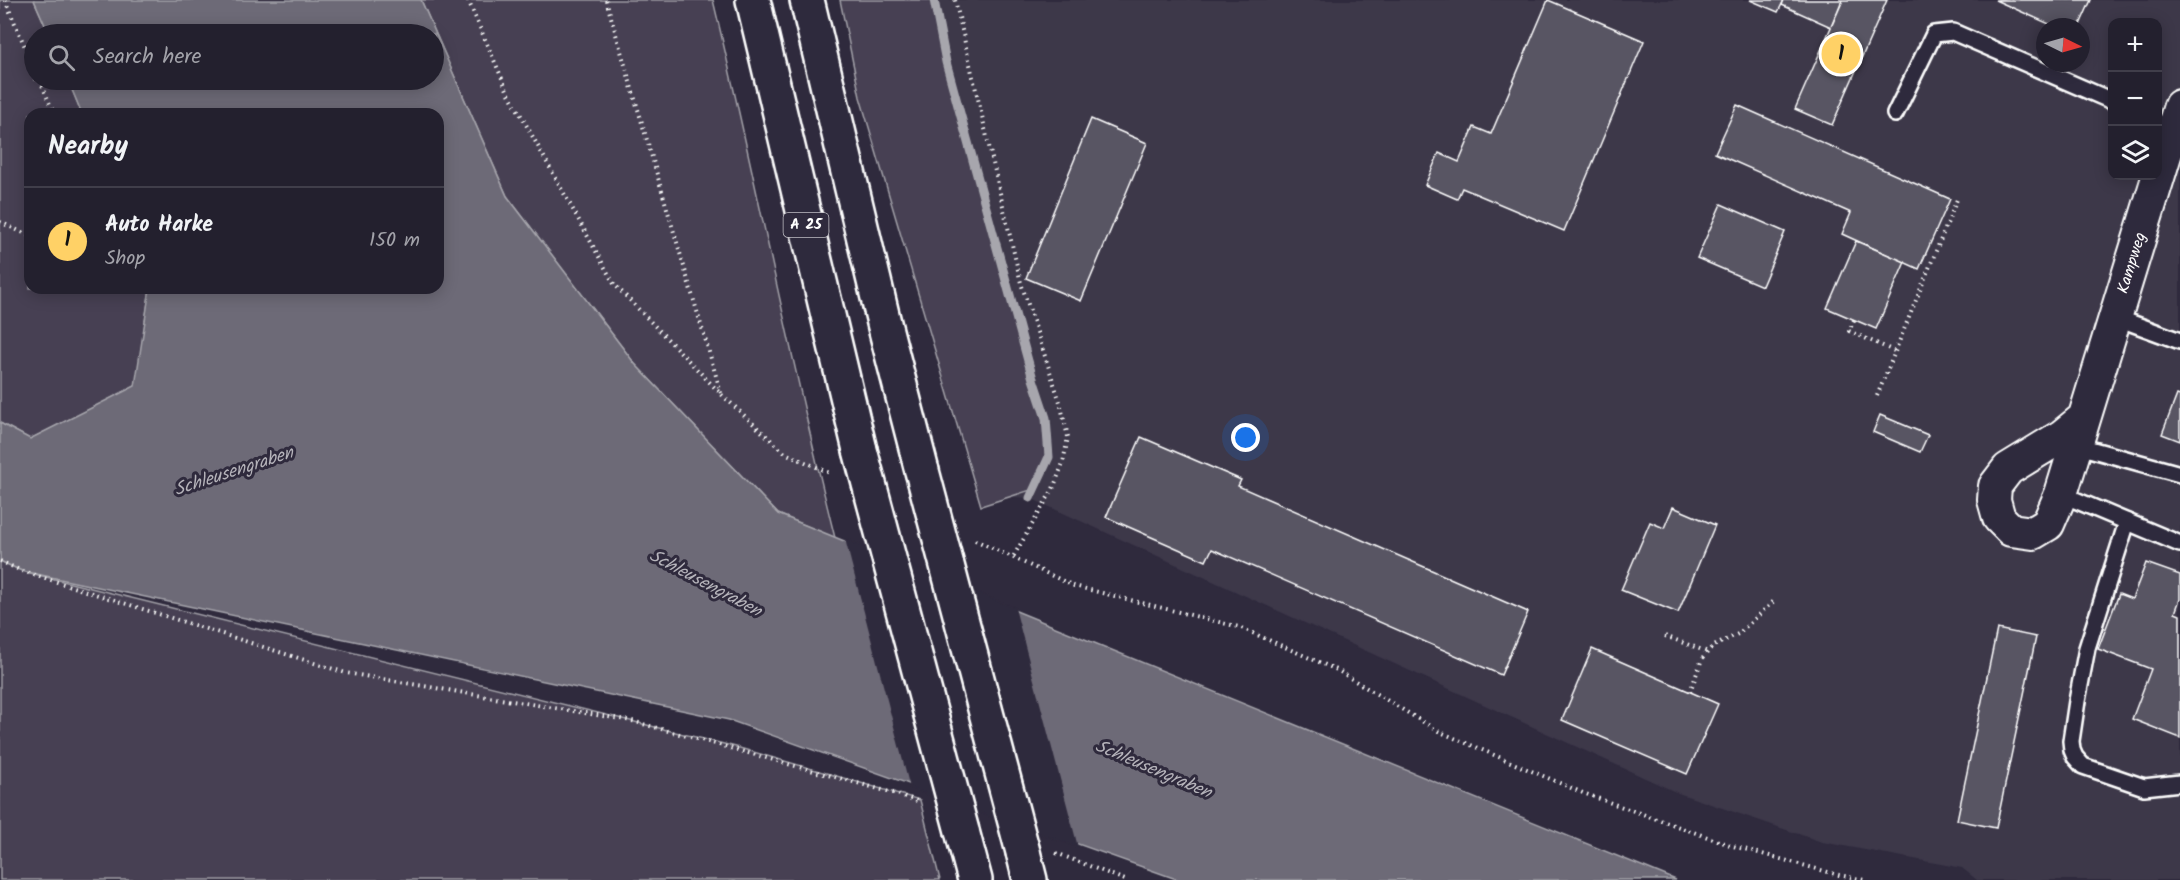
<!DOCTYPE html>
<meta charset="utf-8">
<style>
body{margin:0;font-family:Kalam,sans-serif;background:#2b2836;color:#f1f3f6}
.controls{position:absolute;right:18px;top:18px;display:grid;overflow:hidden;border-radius:12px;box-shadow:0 3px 15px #0003}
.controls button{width:54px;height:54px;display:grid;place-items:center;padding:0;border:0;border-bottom:2px solid #403e4a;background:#23202e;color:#f1f3f6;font:30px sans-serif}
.compass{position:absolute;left:2036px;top:18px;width:54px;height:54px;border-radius:50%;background:#23202e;box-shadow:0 3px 15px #0003;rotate:95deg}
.you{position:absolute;left:1246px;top:438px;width:21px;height:21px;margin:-15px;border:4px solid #fff;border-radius:50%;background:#1a73e8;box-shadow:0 0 0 9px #1a73e833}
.badge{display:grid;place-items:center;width:39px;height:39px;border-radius:50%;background:#ffd166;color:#111;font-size:20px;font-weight:700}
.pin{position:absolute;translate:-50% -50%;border:3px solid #fff;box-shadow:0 2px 6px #0006}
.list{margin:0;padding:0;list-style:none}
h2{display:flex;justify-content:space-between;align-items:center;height:78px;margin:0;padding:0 24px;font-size:26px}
h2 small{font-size:20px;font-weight:400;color:#a3a3aa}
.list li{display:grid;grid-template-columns:39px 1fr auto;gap:18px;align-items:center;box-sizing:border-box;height:108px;padding:0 24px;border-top:2px solid #403e4a}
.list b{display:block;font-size:22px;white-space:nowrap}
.list p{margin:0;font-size:20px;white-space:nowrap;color:#a3a3aa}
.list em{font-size:20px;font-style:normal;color:#a3a3aa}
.icon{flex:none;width:33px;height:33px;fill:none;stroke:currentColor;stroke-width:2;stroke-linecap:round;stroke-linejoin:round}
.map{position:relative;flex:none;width:2180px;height:880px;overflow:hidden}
.search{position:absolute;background:#23202e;box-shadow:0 3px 15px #0003;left:24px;top:24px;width:420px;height:66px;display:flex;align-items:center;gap:15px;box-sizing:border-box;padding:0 21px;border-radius:33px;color:#a3a3aa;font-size:22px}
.panel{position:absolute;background:#23202e;box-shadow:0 3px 15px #0003;left:24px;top:108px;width:420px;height:186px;border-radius:18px}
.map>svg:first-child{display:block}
.built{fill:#3c3749;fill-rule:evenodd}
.green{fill:#464152;stroke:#a2a0a8;stroke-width:1.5}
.water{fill:#6d6a77;stroke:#a7a6ad;stroke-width:1.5}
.pier{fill:#2f2a3d}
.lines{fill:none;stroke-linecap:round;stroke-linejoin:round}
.stream{stroke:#a7a6ad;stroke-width:9}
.building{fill:#595564;stroke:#fff;stroke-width:1.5}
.service-casing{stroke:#fff;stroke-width:20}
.minor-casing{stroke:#fff;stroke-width:36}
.motorway-casing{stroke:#fff;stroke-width:38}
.path{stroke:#fff;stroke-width:4;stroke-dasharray:1.5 4.5;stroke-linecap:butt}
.service{stroke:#2f2a3d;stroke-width:15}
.minor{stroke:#2f2a3d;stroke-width:32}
.motorway{stroke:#2f2a3d;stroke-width:33}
.motorway-bridge-casing{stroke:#fff;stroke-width:38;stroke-linecap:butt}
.motorway-bridge{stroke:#2f2a3d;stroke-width:33}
.labels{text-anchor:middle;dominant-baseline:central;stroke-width:6;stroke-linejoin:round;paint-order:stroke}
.shield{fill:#2f2a3d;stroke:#c1bfc5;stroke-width:1.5}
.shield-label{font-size:15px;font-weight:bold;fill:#fff}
.street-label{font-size:16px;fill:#fff;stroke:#2f2a3d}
.water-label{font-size:18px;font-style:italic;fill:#b6b4bb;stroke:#2f2a3d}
</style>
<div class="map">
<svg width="2180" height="880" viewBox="0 0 2180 880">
<rect width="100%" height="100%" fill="#2f2a3d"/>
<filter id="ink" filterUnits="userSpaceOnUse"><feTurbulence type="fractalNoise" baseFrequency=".0167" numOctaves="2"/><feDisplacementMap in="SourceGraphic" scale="12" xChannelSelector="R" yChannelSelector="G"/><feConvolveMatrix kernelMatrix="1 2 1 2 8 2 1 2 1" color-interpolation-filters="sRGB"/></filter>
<g filter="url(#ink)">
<path class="built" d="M931,0H2180V880H1977L1962,868L1822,842L1678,793L1030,498L1013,497L1034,489L1049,457L1046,418L1033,379ZM2112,22H2158V176H2112ZM2045,27H2081V63H2045Z"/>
<g class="green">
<path d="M0,0H34L49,34H34V80H68L82,114H30V288H150L136,386L30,439L0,423Z"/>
<path d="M421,0H713C756,179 790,359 835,538L778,514L635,364L507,196Z"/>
<path d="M840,0H931L1033,379L1046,418L1049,457L1034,489L981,506L860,97Z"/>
<path d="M0,561L22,571L736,747L920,800L940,880H0Z"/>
</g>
<path class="water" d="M34,0H421L507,196L635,364L778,514L1676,880H1179L729,720L22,571L0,561V423L30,439L135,386L150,288H438V114H82L68,80H434V34H49Z"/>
<path class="pier" d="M845,539L1015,608L1078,847L910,788Z"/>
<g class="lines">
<path class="stream" d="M934,0L946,62L1033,379L1046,418L1049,457L1030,498"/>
</g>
<g class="building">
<path d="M1548,0L1644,41L1564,231L1462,188L1457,199L1425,185L1439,153L1459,162L1474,127L1491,134Z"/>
<path d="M1750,0H1784L1778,12Z"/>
<path d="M1784,0H1842L1831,27L1782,5Z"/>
<path d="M1843,0H1887L1832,125L1795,109Z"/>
<path d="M1995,0H2091L2079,27H2056Z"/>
<path d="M1737,105L1950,199L1919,269L1842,234L1851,213L1715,153Z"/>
<path d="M1091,119L1147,143L1081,301L1026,278Z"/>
<path d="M1721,204L1785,232L1762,286L1697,258Z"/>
<path d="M1856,241L1905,262L1876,329L1827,308Z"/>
<path d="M2177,395L2180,396V441L2162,434Z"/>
<path d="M1880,415L1928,435L1920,452L1873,432Z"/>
<path d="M1141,437L1241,480L1238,486L1528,612L1501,675L1212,549L1206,561L1106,517Z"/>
<path d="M1673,507L1715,525L1678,613L1621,590L1650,522L1664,528Z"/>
<path d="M2146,563L2180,575V599L2175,613L2180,615V738L2132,719L2151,669L2098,649L2119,594L2132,599Z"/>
<path d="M1997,629L2036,637L1996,828L1957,820Z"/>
<path d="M1592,649L1718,704L1687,774L1562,720Z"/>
</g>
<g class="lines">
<g class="service-casing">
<g id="service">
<path d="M1895,114L1934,34L1953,32L2112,101"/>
<path d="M2115,317L2180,341"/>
<path d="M2075,445L2180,474"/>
<path d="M2061,494L2180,544"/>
<path d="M2127,522L2087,648L2077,701L2071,741L2072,750L2075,757L2083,766L2144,787L2180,783"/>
</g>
</g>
<g class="minor-casing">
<path id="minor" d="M2083,419L2062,436L2008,469L1995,486L1994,500L1999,518L2011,530L2033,533L2048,524L2061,494L2180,106"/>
</g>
<g class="motorway-casing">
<g id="motorway">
<path d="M753,0L860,450"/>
<path d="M807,0L885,327L922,471"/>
<path d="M962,831L975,880"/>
<path d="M1023,852L1030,880"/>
</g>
</g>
<g class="path">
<path d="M5,0L34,68"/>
<path d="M468,0L507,90L614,284L721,394L785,453L832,474"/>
<path d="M606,0L721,393"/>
<path d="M955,0L1021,283L1060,402L1068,437L1063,463L1053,489L1013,557"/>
<path d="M40,80L54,114"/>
<path d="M0,222L30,236"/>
<path d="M1854,320L1849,331L1894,351"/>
<path d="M1877,396L1958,197"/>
<path d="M975,540L1074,586L1239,627L1337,670L1438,731L1583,793L1733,846L1839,875L1865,880"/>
<path d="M0,561L22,571L346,673L632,721L897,794L920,802"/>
<path d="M1665,636L1708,652"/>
<path d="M1690,692L1702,659L1712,647L1738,634L1775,600"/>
<path d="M1056,853L1125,880"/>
</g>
<use href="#service" class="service"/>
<use href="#minor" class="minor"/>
<use href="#motorway" class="motorway"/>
<g class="motorway-bridge-casing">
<g id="motorway-bridge">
<path d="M860,450L962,831"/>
<path d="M922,471L1023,852"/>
</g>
</g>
<use href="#motorway-bridge" class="motorway-bridge"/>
</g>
</g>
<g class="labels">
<rect class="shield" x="783.5" y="213" width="45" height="24" rx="4.5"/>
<g class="shield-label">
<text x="806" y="225">A 25</text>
</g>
<g class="street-label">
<text transform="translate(2132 263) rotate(-73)">Kampweg</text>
</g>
<g class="water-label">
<text transform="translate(234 472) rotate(-18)">Schleusengraben</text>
<text transform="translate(705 584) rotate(28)">Schleusengraben</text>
<text transform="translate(1153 770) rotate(23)">Schleusengraben</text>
</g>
</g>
</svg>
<div class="controls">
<button>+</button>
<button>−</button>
<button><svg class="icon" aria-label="layers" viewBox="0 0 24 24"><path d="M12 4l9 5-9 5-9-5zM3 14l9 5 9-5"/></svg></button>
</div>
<svg class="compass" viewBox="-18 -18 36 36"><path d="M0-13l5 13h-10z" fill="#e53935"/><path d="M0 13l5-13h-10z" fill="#a3a3aa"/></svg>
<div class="you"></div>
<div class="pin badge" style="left:1841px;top:54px">1</div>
<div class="search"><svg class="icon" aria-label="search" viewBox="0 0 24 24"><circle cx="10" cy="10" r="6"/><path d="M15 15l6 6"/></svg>Search here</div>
<section class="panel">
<h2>Nearby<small></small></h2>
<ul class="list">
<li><span class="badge">1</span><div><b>Auto Harke</b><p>Shop</p></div><em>150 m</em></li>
</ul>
</section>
</div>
